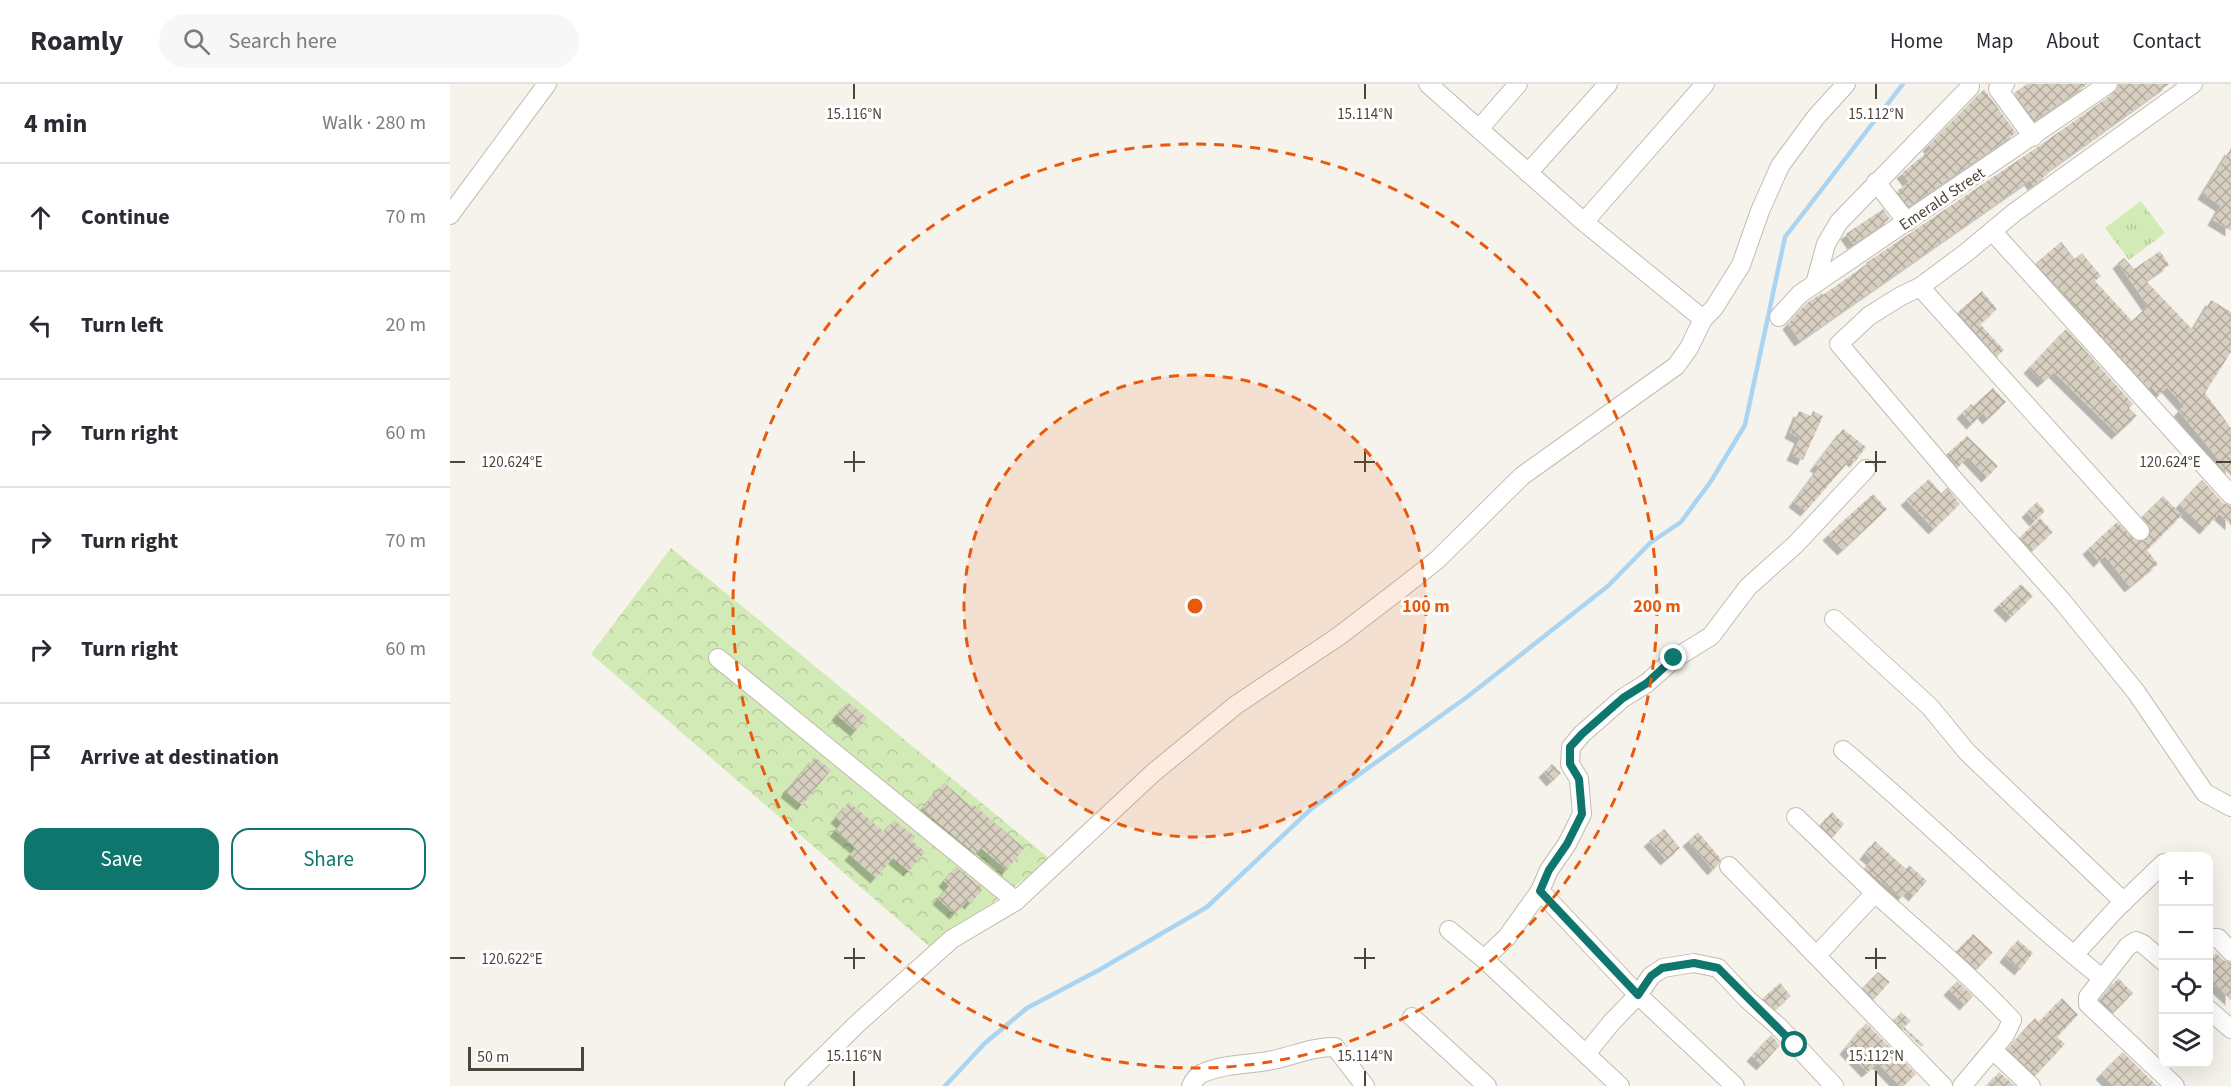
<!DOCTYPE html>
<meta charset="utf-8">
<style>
body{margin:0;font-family:"Source Sans 3",sans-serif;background:#f7f7f7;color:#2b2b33}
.controls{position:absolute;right:18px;bottom:18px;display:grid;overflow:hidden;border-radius:12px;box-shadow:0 6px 24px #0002}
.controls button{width:54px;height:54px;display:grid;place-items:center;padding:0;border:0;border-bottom:2px solid #e1e1e2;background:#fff;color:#2b2b33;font:30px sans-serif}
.scale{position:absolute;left:18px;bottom:15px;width:116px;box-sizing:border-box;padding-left:6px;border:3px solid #4b4439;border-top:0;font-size:16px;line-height:21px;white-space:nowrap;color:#4b4439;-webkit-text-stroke:4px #fff;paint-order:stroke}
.stop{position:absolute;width:18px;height:18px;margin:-14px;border:4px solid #0f766e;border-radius:50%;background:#fff}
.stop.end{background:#0f766e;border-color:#fff;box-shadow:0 2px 6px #0008}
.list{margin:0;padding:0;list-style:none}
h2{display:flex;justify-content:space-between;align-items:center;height:78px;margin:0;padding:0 24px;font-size:26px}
h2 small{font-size:20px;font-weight:400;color:#7c7c81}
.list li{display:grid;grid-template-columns:39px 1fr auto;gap:18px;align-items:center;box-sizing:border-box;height:108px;padding:0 24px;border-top:2px solid #e1e1e2}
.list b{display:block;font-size:22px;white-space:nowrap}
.list em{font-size:20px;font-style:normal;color:#7c7c81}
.actions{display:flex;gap:12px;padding:18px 24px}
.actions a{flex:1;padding:14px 0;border:2px solid #0f766e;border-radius:18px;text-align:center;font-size:21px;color:#0f766e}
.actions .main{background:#0f766e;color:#fff}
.icon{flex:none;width:33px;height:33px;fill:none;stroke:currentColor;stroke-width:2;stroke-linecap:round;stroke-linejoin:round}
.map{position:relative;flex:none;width:1781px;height:1002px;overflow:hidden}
header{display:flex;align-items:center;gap:36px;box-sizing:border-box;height:84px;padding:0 30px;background:#fff;border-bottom:2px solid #e1e1e2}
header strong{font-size:28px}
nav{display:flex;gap:33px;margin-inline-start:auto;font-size:21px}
.search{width:420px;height:54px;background:#f7f7f7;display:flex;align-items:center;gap:15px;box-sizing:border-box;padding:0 21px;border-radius:33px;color:#7c7c81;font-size:22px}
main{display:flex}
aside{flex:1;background:#fff}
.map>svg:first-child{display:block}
.grass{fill:url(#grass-tufts)}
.forest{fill:url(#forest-crowns)}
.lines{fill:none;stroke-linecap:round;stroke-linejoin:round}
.stream{stroke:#a9d4f2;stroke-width:4.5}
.building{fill:url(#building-cross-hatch);filter:url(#shadow)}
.minor-casing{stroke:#c2bbae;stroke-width:20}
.minor{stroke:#fff;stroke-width:18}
.route{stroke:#0f766e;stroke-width:8}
.ticks{fill:none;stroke:#4b4439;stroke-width:2}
.ring{fill:none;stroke:#e8590c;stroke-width:3;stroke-dasharray:10 8}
.labels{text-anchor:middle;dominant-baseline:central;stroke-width:6;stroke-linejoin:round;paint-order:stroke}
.street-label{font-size:16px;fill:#4b4439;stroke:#fff}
.ticks-label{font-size:15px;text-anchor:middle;fill:#4b4439;stroke:#fff;stroke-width:6;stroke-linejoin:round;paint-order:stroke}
.centre{fill:#e8590c;stroke:#fff;stroke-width:3}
.ring-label{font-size:18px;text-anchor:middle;font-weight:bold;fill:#e8590c;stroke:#fff;stroke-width:6;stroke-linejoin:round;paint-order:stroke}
</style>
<header>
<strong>Roamly</strong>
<div class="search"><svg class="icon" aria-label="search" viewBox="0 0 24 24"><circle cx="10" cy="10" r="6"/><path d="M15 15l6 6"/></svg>Search here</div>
<nav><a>Home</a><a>Map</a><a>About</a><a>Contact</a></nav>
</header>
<main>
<aside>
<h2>4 min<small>Walk · 280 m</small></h2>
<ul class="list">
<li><svg class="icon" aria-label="ahead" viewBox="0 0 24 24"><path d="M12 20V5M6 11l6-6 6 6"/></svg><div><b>Continue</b></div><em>70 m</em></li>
<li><svg class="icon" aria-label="left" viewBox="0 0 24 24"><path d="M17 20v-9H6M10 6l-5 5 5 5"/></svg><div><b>Turn left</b></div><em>20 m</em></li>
<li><svg class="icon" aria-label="right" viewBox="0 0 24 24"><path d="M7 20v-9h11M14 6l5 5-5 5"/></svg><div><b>Turn right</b></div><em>60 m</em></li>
<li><svg class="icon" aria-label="right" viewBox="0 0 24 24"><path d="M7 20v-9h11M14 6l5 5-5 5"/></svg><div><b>Turn right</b></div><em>70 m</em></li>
<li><svg class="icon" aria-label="right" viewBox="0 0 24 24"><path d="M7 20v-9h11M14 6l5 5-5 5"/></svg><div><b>Turn right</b></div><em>60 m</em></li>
<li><svg class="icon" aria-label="arrive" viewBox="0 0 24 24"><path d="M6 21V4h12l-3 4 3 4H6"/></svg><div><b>Arrive at destination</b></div></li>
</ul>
<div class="actions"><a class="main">Save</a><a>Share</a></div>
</aside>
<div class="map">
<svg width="1781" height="1002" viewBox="0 0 1781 1002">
<defs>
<pattern id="grass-tufts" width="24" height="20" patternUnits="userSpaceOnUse" patternTransform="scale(1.5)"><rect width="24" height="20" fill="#d2eab5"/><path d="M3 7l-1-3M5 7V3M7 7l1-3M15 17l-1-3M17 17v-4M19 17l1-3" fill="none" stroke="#b6ca9c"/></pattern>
<pattern id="forest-crowns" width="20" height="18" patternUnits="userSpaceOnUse" patternTransform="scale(1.5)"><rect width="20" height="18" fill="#d2eab5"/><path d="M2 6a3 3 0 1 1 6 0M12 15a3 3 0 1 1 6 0" fill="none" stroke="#b6ca9c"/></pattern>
<pattern id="building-cross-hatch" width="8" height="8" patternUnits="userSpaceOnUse" patternTransform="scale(1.5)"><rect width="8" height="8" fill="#d8cfc1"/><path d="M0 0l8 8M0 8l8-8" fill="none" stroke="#b1aa9e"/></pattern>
<filter id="shadow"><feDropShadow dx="-5.5" dy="5.5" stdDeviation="0" flood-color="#0004"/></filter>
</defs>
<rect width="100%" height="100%" fill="#f6f3ec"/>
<path class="grass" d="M1691,117L1715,149L1679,176L1655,144Z"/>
<path class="forest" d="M221,464L600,775L482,865L141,570Z"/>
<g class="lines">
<path class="stream" d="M495,1002L535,959L577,924L649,886L757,823L861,725L1017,613L1158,502L1200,459L1231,438L1261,397L1295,341L1335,153L1453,0"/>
</g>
<g class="building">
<path d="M1577,0H1638L1585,36L1564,9Z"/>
<path d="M1669,0H1719L1597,88L1598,90L1583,101L1580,96L1350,257L1338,240L1357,219L1372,209L1373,211L1417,180L1416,179L1589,62L1664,9Z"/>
<path d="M1534,5L1566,49L1459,122L1447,107L1459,98L1452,89L1481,65L1478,62Z"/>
<path d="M1781,64V147L1763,136L1771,122L1753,110Z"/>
<path d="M1433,125L1440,135L1403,160L1396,150Z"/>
<path d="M1611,158L1625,175L1632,169L1651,192L1645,197L1682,237L1698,222L1668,179L1674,174L1684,185L1710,167L1719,181L1696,197L1743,246L1761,216L1781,228V268L1755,309L1781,344V392L1767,379L1769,378L1765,371L1729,327L1734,322L1717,303L1709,311L1701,302L1699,304L1586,179Z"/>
<path d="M1532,207L1547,225L1530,240L1554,266L1547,272L1508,228Z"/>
<path d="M1616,245L1683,320L1679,324L1687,332L1667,350L1604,288L1593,298L1579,284Z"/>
<path d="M1543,304L1556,318L1538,335L1533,329L1522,340L1512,329L1521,320L1523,322Z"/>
<path d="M1349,327L1361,332L1363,327L1373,332L1353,376L1342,371L1350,354L1340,349Z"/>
<path d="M1393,345L1416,363L1405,378L1401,375L1356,427L1344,418L1369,384L1365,382Z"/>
<path d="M1517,352L1548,382L1537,393L1518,373L1508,383L1497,370Z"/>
<path d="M1479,395L1491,409L1497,404L1510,420L1484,445L1456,416Z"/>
<path d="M1752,396L1773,419L1781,422V441L1769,430L1755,445L1729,421Z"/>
<path d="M1423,410L1437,425L1393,466L1378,451Z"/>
<path d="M1713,412L1732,431L1697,466L1708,480L1680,503L1655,472L1649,478L1638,465L1667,438L1686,457L1697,456L1701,445L1692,433Z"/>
<path d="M1587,418L1595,427L1585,437L1577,428Z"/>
<path d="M1590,434L1603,448L1582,467L1570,453Z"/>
<path d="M1571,500L1583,512L1561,533L1549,521Z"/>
<path d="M398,618L417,634L406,647L387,631Z"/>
<path d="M365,673L381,686L352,721L336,708Z"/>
<path d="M1102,680L1111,689L1102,697L1094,688Z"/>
<path d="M494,699L522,723L524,721L574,764L557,786L531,764L526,770L472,725Z"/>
<path d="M399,718L434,748L444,736L465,753L462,757L475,768L459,787L443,774L426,794L400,771L406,764L385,747L392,739L386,734Z"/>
<path d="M1382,728L1394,740L1383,753L1371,741Z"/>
<path d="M1214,745L1230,764L1216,776L1199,757Z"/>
<path d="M1248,748L1271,775L1268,781L1263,786L1238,757Z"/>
<path d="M1425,757L1456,785L1459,781L1477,797L1464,812L1458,806L1451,814L1415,784L1422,776L1415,770Z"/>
<path d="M506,783L533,805L520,820L517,817L505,830L488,815L499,802L494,797Z"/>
<path d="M1523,850L1543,868L1527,885L1507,867Z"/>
<path d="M1568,856L1583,869L1570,886L1555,873Z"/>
<path d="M1766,869L1773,876L1781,879V916L1765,901L1758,907V877Z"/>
<path d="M1428,888L1440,898L1424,915L1413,904Z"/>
<path d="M1668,894L1683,909L1664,928L1651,915Z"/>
<path d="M1507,897L1523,912L1515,921L1499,906Z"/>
<path d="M1330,899L1341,912L1325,925L1313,914Z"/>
<path d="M1612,914L1628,931L1607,953L1615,960L1586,991L1558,965L1585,934L1589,938Z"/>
<path d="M1451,928L1461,937L1454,943L1474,961L1471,963L1444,936Z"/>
<path d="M1416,939L1466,990L1453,1002H1450L1428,979L1417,988L1395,965Z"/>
<path d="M1321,951L1330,961L1312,981L1302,972Z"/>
<path d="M1673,968L1707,1002H1663L1651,990Z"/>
<path d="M1549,988L1565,1002H1537Z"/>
</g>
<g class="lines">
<g class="minor-casing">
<g id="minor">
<path d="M978,0L1134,138L1253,235"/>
<path d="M1555,0L1548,5L1583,53"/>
<path d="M1743,0L1565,128L1517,168L1470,203L1451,212L1419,232L1389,260L1506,398L1612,517L1686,608L1755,709L1781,723"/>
<path d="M1029,45L1068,0"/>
<path d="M1078,89L1158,0"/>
<path d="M1426,98L1457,138"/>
<path d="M0,131L97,0"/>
<path d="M1134,138L1255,0"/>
<path d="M1542,147L1781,411"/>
<path d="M1365,200L1376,160L1389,138L1520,3"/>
<path d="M1470,203L1690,447"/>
<path d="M1329,233L1350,210L1658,0"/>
<path d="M1384,535L1480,623L1517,668L1674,818"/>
<path d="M268,574L566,817"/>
<path d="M1393,666C1481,740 1562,822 1652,894"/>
<path d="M1346,733L1425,809"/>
<path d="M1279,782L1493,1002"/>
<path d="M999,846L1034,875L1170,1002"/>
<path d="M1758,854H1768L1781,868"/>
<path d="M1367,871L1425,809C1471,850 1520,891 1562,936L1555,951L1512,1002"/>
<path d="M1624,871L1668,823L1714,779"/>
<path d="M1034,875L1057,853L1090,807"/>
<path d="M1714,878L1693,860L1686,857L1678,862L1638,913V920L1725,1002"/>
<path d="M1758,925L1781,945"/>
<path d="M962,933L1037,1002"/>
<path d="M1543,966L1581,1002"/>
<path d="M1136,970L1161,939L1188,911L1201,892L1213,884L1244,879L1268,884L1297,915L1329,943L1384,1002"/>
<path d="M344,1002L408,939L502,855L566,817L703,689L786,621L889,552L949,506L987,476L1072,392L1226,282L1239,264L1253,235L1264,224L1291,181L1310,127L1330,82L1366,33L1396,0"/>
<path d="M741,1002C744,996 747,991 753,989C773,980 796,981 817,977C843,973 858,963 885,963L915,1002"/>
<path d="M1285,1002L1188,911L1090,807L1099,786L1117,760L1132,730L1129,695L1120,680L1121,663L1132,650L1173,614L1197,599L1224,575L1261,552L1298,503L1346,460L1416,385"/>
</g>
</g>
<use href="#minor" class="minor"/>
</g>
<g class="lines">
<path class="route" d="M1224,574L1197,599L1173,614L1132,650L1120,663V680L1129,695L1132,730L1117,760L1099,786L1090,807L1188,911L1201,892L1212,884L1244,879L1268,884L1345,961"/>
</g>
<path class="ticks" d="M404,0V15M915,0V15M1426,0V15M404,367V388M915,367V388M1426,367V388M0,378H15M394,378H415M904,378H925M1415,378H1436M1766,378H1781M404,864V885M915,864V885M1426,864V885M0,874H15M394,874H415M904,874H925M1415,874H1436M404,987V1002M915,987V1002M1426,987V1002"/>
<circle cx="745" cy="522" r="231" fill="#e8590c" fill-opacity=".12"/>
<g class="ring">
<circle cx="745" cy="522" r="231"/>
<circle cx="745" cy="522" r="462"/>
</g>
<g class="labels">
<g class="street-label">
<text transform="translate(1492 115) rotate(-34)">Emerald Street</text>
</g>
</g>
<g class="ticks-label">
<text x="404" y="35">15.116°N</text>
<text x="915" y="35">15.114°N</text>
<text x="1426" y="35">15.112°N</text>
<text x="1720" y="383">120.624°E</text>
<text x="62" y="383">120.624°E</text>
<text x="62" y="880">120.622°E</text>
<text x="404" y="977">15.116°N</text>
<text x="915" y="977">15.114°N</text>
<text x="1426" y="977">15.112°N</text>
</g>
<circle cx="745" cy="522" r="9" class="centre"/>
<g class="ring-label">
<text x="976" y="528">100 m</text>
<text x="1207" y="528">200 m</text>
</g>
</svg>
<div class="controls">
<button>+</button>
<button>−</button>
<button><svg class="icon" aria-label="locate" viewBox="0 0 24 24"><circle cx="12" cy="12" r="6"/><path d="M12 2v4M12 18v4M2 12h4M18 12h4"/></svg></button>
<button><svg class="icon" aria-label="layers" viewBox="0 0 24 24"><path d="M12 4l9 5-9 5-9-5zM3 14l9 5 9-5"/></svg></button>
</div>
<div class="scale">50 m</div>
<div class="stop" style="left:1345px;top:961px"></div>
<div class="stop end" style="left:1224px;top:574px"></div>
</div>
</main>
